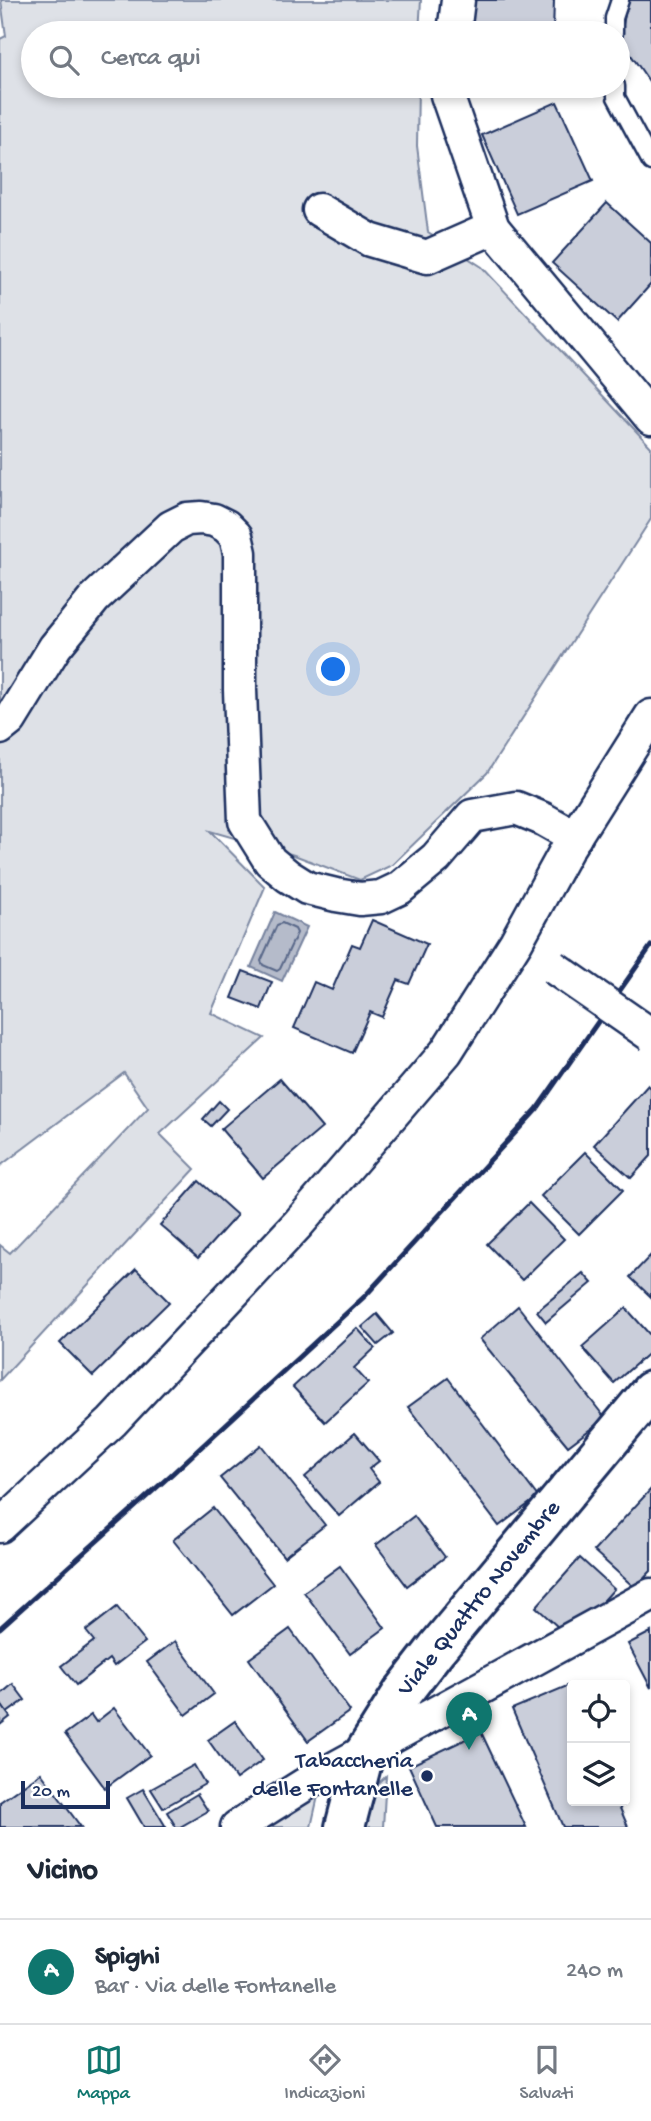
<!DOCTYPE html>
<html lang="it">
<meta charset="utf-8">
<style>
body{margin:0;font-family:"Gochi Hand",sans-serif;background:#f2f2f3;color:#1f2937}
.controls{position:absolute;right:21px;bottom:21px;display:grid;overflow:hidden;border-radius:7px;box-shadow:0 4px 10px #0003}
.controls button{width:63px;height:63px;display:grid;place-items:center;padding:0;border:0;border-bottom:2px solid #e0e1e3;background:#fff;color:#1f2937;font:35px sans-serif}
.scale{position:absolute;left:21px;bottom:18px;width:89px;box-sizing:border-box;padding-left:7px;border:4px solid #1b2f5e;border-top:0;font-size:19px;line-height:24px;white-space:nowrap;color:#1b2f5e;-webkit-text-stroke:5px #fff;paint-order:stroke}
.you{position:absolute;left:334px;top:670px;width:24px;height:24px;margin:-18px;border:5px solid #fff;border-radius:50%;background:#1a73e8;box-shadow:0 0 0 10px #1a73e833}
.badge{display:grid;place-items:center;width:46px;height:46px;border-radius:50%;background:#0f766e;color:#fff;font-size:23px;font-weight:700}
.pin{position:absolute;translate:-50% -58px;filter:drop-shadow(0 2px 4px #0008)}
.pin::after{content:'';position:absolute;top:37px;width:24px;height:21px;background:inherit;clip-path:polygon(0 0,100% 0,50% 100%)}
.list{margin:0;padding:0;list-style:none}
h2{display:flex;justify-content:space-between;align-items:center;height:91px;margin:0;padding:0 28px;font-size:30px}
h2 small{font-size:23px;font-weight:400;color:#747a83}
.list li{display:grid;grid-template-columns:46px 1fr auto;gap:21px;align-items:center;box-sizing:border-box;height:105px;padding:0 28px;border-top:2px solid #e0e1e3}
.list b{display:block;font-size:26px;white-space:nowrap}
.list p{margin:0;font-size:23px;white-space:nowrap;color:#747a83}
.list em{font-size:23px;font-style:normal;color:#747a83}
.icon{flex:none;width:38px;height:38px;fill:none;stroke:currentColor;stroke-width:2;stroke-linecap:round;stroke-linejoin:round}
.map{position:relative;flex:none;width:651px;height:1827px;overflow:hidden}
.search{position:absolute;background:#fff;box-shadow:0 4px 10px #0003;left:21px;right:21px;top:21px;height:77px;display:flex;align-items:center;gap:18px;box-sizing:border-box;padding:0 24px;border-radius:38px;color:#747a83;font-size:26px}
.sheet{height:196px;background:#fff}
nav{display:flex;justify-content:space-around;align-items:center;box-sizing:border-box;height:98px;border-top:2px solid #e0e1e3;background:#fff;font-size:19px;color:#747a83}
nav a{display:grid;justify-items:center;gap:4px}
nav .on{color:#0f766e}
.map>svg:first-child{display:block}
.green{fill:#dee1e7;stroke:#7c88a2;stroke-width:2}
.water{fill:#b5bbca;stroke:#77839f;stroke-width:2}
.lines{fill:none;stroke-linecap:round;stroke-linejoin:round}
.shore{stroke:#596789;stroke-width:2}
.building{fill:#caceda;stroke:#1b2f5e;stroke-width:2}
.service-casing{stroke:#1b2f5e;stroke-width:21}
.minor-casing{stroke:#1b2f5e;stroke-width:37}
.secondary-casing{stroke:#1b2f5e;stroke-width:44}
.service{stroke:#fff;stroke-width:16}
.minor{stroke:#fff;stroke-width:32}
.secondary{stroke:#fff;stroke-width:38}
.rail{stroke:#1b2f5e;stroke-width:5}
.minor-bridge-casing{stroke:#1b2f5e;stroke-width:37;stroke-linecap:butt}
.minor-bridge{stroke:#fff;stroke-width:32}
.poi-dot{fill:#1b2f5e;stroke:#fff;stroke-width:2.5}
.labels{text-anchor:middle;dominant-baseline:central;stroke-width:5;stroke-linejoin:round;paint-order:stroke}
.street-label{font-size:24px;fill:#1b2f5e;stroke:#fff}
.poi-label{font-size:24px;fill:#1b2f5e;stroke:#fff;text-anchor:end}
</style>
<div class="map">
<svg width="651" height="1827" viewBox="0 0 651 1827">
<rect width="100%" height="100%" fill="#fff"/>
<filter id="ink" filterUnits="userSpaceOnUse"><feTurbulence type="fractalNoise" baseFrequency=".0143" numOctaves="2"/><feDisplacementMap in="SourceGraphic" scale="14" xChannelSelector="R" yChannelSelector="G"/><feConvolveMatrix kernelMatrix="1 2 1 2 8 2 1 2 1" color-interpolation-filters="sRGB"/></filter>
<g filter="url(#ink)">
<g class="green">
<path d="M1,0H421L419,33H33V86H418L417,146L428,232L482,267L651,447V519L487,773L392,865L360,880L294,855L210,831L265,887L211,1013L264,1038L160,1134L195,1169L0,1380V1245L10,1253L148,1108L124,1073L0,1166V39L6,36Z"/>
<path d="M386,1776L383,1827H365L374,1788Z"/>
<path d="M318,1796L311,1827H247Z"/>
</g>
<path class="water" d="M275,912L307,927L282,981L251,967Z"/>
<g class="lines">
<path class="shore" d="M282,923L295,929L297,933L280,969L277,971L263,965L261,961L277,925Z"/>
</g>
<g class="building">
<path d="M471,0H554L553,33H470Z"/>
<path d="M628,0H651V84L620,39Z"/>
<path d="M557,102L593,181L517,214L482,135Z"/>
<path d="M607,203L651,243V284L617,322L552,263Z"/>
<path d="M372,920L427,944L409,984L398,980L382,1017L370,1012L352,1053L294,1028L314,982L332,990L352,944L360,947Z"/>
<path d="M243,971L272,982L261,1009L232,998Z"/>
<path d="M280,1079L322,1128L263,1178L221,1129Z"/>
<path d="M648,1085L651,1088V1156L631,1178L594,1145Z"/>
<path d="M219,1101L227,1109L211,1126L203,1119Z"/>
<path d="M585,1152L623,1190L579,1234L541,1196Z"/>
<path d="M199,1181L237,1215L198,1258L160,1225Z"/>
<path d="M529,1203L564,1239L522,1280L487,1244Z"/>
<path d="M651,1255V1297L630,1277Z"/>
<path d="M136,1269L169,1302L93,1376L60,1343Z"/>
<path d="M583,1273L592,1283L546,1322L537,1311Z"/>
<path d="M518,1306L605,1418L568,1446L480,1339Z"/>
<path d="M626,1308L651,1336V1351L614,1383L582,1347Z"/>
<path d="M377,1314L393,1333L378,1345L362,1327Z"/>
<path d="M357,1328L375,1348L354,1368L368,1383L325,1422L293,1387Z"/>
<path d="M448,1378L538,1497L499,1526L408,1407Z"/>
<path d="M355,1433L379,1461L369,1469L379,1482L339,1516L305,1477Z"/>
<path d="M261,1445L325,1525L284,1557L220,1478Z"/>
<path d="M651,1489V1571L635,1588L594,1551Z"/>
<path d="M213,1508L273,1584L233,1615L173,1540Z"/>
<path d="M414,1516L445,1557L407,1586L376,1545Z"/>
<path d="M580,1558L614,1589L570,1638L536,1607Z"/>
<path d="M340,1566L385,1628L350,1654L304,1592Z"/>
<path d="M117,1607L145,1642L114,1666L109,1659L76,1685L61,1666L94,1641L86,1631Z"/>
<path d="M290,1629L350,1711L308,1741L249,1659Z"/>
<path d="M651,1632V1688L628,1644Z"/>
<path d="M175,1641L214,1694L186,1715L147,1662Z"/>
<path d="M13,1684L25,1700L7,1713L0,1703V1695Z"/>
<path d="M567,1686L572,1697V1801H617L628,1827H563L512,1709Z"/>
<path d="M0,1703L10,1717L0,1725Z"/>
<path d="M114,1708L150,1755L105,1788L65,1734L91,1715L96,1722Z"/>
<path d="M235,1721L263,1760L236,1779L208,1740Z"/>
<path d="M481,1732L526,1827H437L409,1766Z"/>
<path d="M194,1765L205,1784L163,1808L151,1789Z"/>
<path d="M41,1773L81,1827H0V1802Z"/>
<path d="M143,1789L166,1827H144L127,1798Z"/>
<path d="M197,1794L208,1811L180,1827H176L167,1812Z"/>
</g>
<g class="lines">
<g class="service-casing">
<g id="service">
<path d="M614,33V18L620,0"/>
<path d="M616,86V97L651,162"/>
</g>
</g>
<g class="minor-casing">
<g id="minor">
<path d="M454,33L458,0"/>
<path d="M448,86L447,95L493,228L651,418"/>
<path d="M319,210L370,240L427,257L493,228"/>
<path d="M0,728L10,720L55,647L95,598L171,527L187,519L201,518L214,520L226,526L236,536L240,553V690L245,821L270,861L288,876L307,888L336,895L360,899L381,897L400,888L436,858L472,816L516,808L543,819L575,837"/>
<path d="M0,1526L112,1422L298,1224L446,1052L516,942L567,849L651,716"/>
<path d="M237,1827L304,1785L651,1595"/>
</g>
</g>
<g class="secondary-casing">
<path id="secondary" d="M345,1827L364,1754L403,1692L437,1648L651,1391"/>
</g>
<use href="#service" class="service"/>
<use href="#minor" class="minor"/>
<use href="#secondary" class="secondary"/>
<path class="rail" d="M0,1628L173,1473L365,1296L537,1109L651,946"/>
<g class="minor-bridge-casing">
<path id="minor-bridge" d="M553,967L651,1035"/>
</g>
<use href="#minor-bridge" class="minor-bridge"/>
</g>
</g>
<circle class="poi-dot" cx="427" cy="1776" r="7"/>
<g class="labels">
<g class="street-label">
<text transform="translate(480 1599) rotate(-51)">Viale Quattro Novembre</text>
</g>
<g class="poi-label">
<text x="413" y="1762">Tabaccheria<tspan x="413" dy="28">delle Fontanelle</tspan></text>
</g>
</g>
</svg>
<div class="controls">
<button><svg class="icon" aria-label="locate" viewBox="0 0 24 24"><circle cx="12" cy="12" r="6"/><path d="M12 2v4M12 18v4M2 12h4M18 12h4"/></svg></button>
<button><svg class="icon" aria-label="layers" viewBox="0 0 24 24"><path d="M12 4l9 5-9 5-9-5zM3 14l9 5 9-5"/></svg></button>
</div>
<div class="scale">20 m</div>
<div class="you"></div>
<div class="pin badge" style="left:469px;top:1750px">A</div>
<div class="search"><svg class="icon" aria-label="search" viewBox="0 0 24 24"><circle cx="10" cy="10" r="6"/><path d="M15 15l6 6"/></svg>Cerca qui</div>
</div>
<section class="sheet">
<h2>Vicino<small></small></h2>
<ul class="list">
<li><span class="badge">A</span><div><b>Spighi</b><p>Bar · Via delle Fontanelle</p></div><em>240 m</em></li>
</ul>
</section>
<nav>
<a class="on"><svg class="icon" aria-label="map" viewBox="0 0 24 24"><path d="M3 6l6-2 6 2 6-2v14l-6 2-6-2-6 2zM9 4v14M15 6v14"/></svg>Mappa</a>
<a><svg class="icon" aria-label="directions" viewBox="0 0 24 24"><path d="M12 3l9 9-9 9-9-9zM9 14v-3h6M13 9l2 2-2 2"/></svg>Indicazioni</a>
<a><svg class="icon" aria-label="saved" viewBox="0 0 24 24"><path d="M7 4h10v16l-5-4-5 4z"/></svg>Salvati</a>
</nav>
